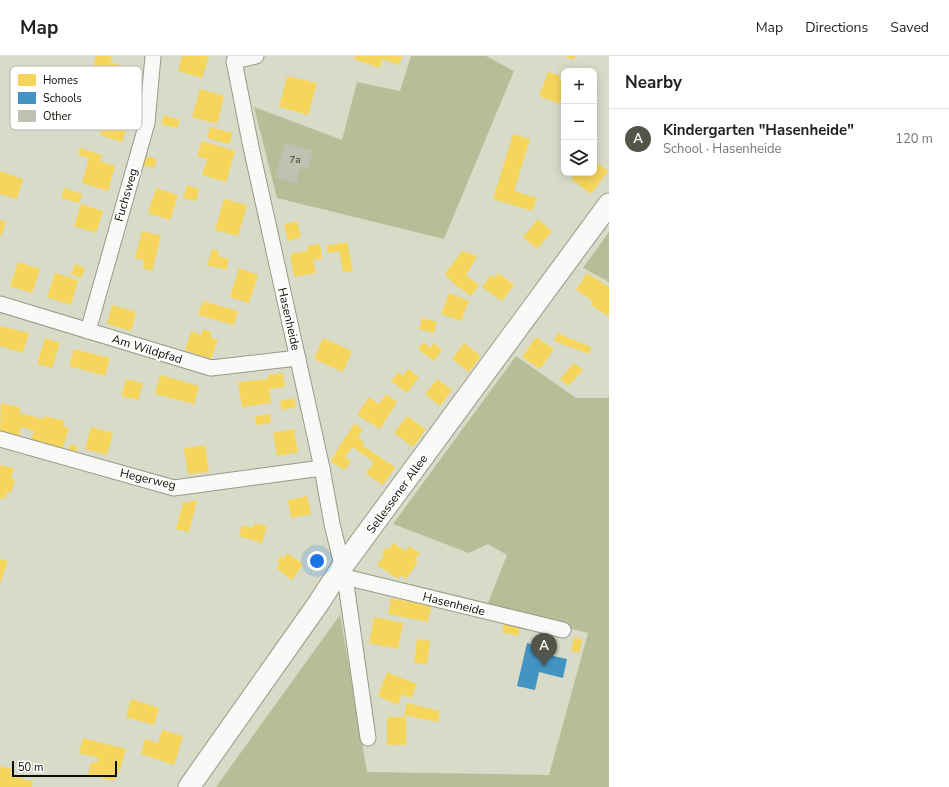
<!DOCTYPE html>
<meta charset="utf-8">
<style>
body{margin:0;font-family:"Nunito Sans",sans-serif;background:#f6f6f6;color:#222}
.controls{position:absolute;right:12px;top:12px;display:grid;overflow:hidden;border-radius:8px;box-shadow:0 2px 10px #0003}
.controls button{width:36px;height:36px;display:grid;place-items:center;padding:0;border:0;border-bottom:1px solid #e0e0e0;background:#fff;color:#222;font:20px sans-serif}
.scale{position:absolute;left:12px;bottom:10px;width:105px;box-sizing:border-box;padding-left:4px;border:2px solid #0c0d03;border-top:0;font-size:11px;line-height:14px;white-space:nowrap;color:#0c0d03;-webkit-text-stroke:3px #fff;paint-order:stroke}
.you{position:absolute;left:317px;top:505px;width:14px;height:14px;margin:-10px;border:3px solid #fff;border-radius:50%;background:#1a73e8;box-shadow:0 0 0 6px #1a73e833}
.badge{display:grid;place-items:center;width:26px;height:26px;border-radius:50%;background:#535548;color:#fff;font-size:13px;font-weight:700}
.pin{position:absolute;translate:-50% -33px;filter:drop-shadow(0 1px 2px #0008)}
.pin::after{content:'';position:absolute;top:21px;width:14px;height:12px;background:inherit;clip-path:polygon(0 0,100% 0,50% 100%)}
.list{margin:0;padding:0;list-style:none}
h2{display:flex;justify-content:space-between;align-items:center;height:52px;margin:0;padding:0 16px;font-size:17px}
h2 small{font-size:13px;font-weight:400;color:#767676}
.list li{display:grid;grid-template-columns:26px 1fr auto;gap:12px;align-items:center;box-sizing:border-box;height:60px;padding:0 16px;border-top:1px solid #e0e0e0}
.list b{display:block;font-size:15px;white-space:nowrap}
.list p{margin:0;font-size:13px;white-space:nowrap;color:#767676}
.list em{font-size:13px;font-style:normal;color:#767676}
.icon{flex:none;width:22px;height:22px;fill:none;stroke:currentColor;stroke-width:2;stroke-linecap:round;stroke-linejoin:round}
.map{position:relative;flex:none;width:609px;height:731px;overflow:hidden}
header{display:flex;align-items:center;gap:24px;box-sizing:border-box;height:56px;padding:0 20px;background:#fff;border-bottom:1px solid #e0e0e0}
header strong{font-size:19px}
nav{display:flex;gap:22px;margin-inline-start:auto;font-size:14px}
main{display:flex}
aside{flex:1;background:#fff}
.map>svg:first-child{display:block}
.forest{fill:#b9bd97}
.homes{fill:#f6d55c}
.schools{fill:#4393c3}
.building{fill:#bfc2b2}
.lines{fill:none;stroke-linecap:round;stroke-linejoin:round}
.minor-casing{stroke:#989a8a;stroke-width:17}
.secondary-casing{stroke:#989a8a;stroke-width:23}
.minor{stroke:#f9faf7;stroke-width:15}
.secondary{stroke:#f9faf7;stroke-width:21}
.labels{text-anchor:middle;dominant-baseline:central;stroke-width:4;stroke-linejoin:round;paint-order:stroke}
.number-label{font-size:10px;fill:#393a2f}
.street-label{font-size:12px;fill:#0c0d03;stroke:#fff}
.key{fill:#fff;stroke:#b6b6b3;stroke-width:1}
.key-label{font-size:11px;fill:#0c0d03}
</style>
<header>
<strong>Map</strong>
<nav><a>Map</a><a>Directions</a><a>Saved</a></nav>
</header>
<main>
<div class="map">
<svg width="609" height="731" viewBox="0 0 609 731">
<rect width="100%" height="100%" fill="#d8dbc7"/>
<g class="forest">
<path d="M411,0H486L514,15L444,183L277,142L254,51L342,84L357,26L400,35Z"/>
<path d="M609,176V226L583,212Z"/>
<path d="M516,300L576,342H608L609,339V731H216L340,559L367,716L549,719L588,577L486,552L507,499L488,488L469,497L393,468Z"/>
</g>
<g class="homes">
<path d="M96,0H112L110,6L123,10L120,20L134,24L127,48L106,42L112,21L92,15Z"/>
<path d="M182,0H209L202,22L178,15Z"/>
<path d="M355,0H402L399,9L382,3L380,12L354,3Z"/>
<path d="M564,0H575L574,4Z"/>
<path d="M548,16L561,20L559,24L564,25V35L560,48L539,40Z"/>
<path d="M287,20L317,27L308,59L279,51Z"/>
<path d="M200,33L224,40L217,68L192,61Z"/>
<path d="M108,58L129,64L122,86L100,79Z"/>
<path d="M164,59L180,64L177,72L161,68Z"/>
<path d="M210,71L233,77L229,88L207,82Z"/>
<path d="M513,78L530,83L514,135L537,142L532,155L493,143Z"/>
<path d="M202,85L235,95L226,126L202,119L207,103L197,100Z"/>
<path d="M80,92L102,99L100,105L115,110L108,135L82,127L89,102L78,99Z"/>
<path d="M146,100L157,103L154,112L143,109Z"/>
<path d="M594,104L608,115L591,138L571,123L575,117H594Z"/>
<path d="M0,115L23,123L17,143L0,138Z"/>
<path d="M187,129L199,133L196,145L183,142Z"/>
<path d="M64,132L82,138L79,147L61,142Z"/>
<path d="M156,132L178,139L170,164L148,157Z"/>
<path d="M224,143L247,149L238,180L215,174Z"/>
<path d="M81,148L103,155L96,177L74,170Z"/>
<path d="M538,163L552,175L537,193L523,181Z"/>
<path d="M0,164L6,166L1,180L0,179Z"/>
<path d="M297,165L301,181L288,185L284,168Z"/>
<path d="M142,175L161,180L152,215L143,212L144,204L135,202Z"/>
<path d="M347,186L353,215L343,216L339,195L328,197L326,190Z"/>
<path d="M320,188L322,203L313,204L316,217L294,221L290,198L307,195V190Z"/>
<path d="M212,193L219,195L218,200L229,203L226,214L207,209Z"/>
<path d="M462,195L477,200L466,219L479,229L471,240L454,228L445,218Z"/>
<path d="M18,206L40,213L32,237L10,230Z"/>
<path d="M75,208L85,212L81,222L71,218Z"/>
<path d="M239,212L258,219L249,247L230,241Z"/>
<path d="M55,217L78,224L71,249L47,241Z"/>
<path d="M498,217L514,229L502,245L482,231L491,219L495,222Z"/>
<path d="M587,217L609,231V261L591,249L593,245L576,234Z"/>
<path d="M449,237L469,245L461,265L441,258Z"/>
<path d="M203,245L238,255L234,269L198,259Z"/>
<path d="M112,249L136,256L131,275L107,268Z"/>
<path d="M422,262L437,266L434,277L419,273Z"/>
<path d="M0,270L29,277L23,297L0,290Z"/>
<path d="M203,273L211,276L210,281L218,284L211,303L185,294L191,275L201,279Z"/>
<path d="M557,277L591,291L589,298L554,285Z"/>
<path d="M536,281L554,293L540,313L522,301Z"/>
<path d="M45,282L60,287L52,312L37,308Z"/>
<path d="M323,282L352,295L343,316L314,303Z"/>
<path d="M423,286L430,292L434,287L442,294L434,305L418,293Z"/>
<path d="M464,287L481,300L469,316L452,303Z"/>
<path d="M74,293L110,302L105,320L69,310Z"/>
<path d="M574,307L583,314L568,330L560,323Z"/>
<path d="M408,313L419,321L407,337L391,325L398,316L403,320Z"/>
<path d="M283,317L285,331L269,333L271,347L242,351L238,326L268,323V319Z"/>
<path d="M160,319L199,330L194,348L155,338Z"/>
<path d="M126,323L143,327L138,344L121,340Z"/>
<path d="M437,323L452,334L440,350L425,338Z"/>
<path d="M386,338L397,346L380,373L357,359L369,341L379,348Z"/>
<path d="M294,342L296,351L282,354L280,345Z"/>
<path d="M1,347L21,352L19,357L44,363L45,360L65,365L63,370L69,371L62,396L30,387L34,375L21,371L18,383L0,378Z"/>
<path d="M270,358L271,367L256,369L255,360Z"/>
<path d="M407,360L426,373L413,391L394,377Z"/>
<path d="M354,368L363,373L358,381L364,386L362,389L395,411L383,429L366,418L374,406L352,391L345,401L351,405L345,414L330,405Z"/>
<path d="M91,371L113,377L107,399L85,393Z"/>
<path d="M294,373L298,396L277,400L273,377Z"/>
<path d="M70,388L78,391L75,400L67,398Z"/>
<path d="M205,389L209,416L188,418L184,392Z"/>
<path d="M0,409L14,412L11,422L15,423L11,437L7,436L5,443L0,442Z"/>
<path d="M307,440L311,458L291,462L288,444Z"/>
<path d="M197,444L189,476L176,473L183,447Z"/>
<path d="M254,467L267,470L262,487L239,480L242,469L253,472Z"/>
<path d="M393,487L406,495L409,490L420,497L415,504L418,506L406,523L400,519L398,523L377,509L384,499L382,497L386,491L389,493Z"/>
<path d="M287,497L303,508L292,524L276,512L280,507L277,505L281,500L284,502Z"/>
<path d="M0,503L8,505L0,528Z"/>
<path d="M391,542L431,550L428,566L388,558Z"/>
<path d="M374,561L403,567L398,593L369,587Z"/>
<path d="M504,567L520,571L518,580L502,576Z"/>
<path d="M574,581L582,583L579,597L571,595Z"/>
<path d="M417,583L430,585L427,608L414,607Z"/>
<path d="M387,616L417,628L411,642L402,638L398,649L378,640Z"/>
<path d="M131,643L159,652L154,669L126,661Z"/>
<path d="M407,647L440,655L438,666L404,659Z"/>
<rect x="387" y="661" width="19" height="28"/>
<path d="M162,674L183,680L174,709L141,698L145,683L158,687Z"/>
<path d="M83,682L126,693L119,717L116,716L114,725L88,719L91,706L97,707L98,702L79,697Z"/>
<path d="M0,710L12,713L10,719L33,726L32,731H0Z"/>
</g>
<path class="schools" d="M527,587L545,592L544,598L567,603L563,622L539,616L535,634L517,630Z"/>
<path class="building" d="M285,87L313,95L307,114L300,112L296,127L275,121Z"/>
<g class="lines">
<g class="minor-casing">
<g id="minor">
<path d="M256,0L234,5L251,91L322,412L332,468L345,521L368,682"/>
<path d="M0,248L211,312L298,302"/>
<path d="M88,275L147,67L153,0"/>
<path d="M0,383L174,432L322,412"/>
<path d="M345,521L563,574"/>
</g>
</g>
<g class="secondary-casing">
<path id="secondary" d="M189,731L318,548L342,511L609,148"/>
</g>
<use href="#minor" class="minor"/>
<use href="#secondary" class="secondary"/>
</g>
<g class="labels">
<g class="number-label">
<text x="295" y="104">7a</text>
</g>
<g class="street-label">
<text transform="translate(126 139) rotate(-74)">Fuchsweg</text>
<text transform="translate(289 263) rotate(77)">Hasenheide</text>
<text transform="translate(147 293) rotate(17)">Am Wildpfad</text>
<text transform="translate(148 423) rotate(13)">Hegerweg</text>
<text transform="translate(397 438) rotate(-54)">Sellessener Allee</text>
<text transform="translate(454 548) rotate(14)">Hasenheide</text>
</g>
</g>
<rect x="10" y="10" width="132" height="64" rx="6" class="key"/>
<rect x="18" y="18" width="18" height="12" fill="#f6d55c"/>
<rect x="18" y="36" width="18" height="12" fill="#4393c3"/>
<rect x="18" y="54" width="18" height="12" fill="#bfc2b2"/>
<g class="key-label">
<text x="43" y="28">Homes</text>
<text x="43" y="46">Schools</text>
<text x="43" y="64">Other</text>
</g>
</svg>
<div class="controls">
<button>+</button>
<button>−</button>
<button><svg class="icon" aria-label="layers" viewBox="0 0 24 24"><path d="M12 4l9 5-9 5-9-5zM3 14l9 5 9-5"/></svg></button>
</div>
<div class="scale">50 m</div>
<div class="you"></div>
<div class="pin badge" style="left:544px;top:610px">A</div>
</div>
<aside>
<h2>Nearby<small></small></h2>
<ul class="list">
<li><span class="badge">A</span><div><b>Kindergarten &quot;Hasenheide&quot;</b><p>School · Hasenheide</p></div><em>120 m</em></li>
</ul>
</aside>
</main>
